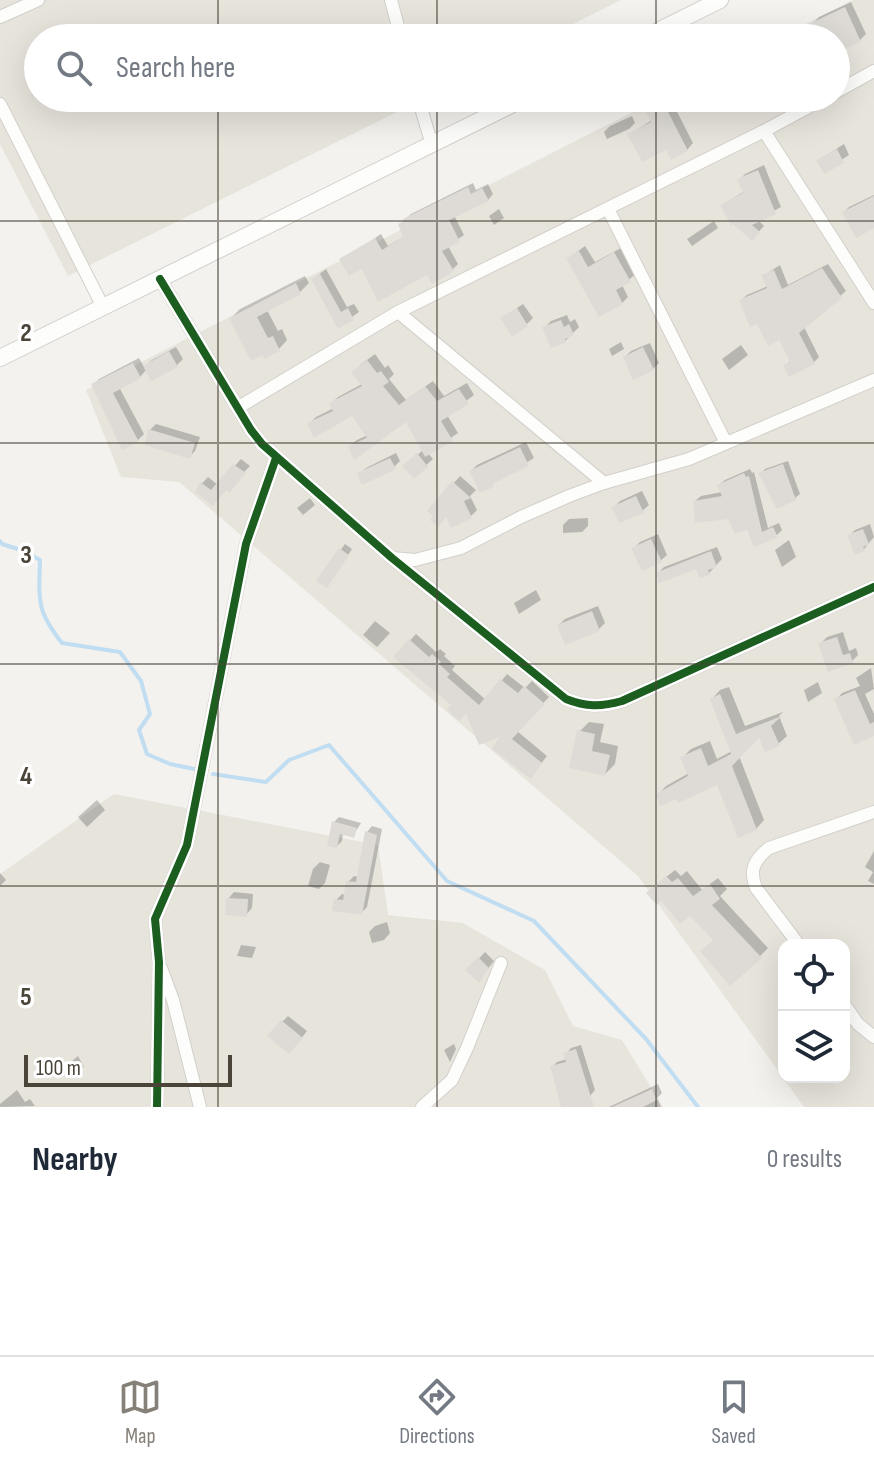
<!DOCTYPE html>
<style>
body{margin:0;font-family:"Sofia Sans Condensed",sans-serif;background:#f2f2f3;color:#1f2937}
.controls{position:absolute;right:24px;bottom:24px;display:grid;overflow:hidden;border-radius:16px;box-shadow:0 8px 32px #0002}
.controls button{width:72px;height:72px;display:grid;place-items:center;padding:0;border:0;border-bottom:2px solid #e0e1e3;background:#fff;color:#1f2937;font:40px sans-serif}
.scale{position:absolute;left:24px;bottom:20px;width:208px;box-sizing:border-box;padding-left:8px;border:4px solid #4b4439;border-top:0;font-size:22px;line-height:28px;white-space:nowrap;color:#4b4439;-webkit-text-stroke:6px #fff;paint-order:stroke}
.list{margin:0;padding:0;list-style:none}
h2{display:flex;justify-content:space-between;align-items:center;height:104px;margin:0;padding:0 32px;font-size:34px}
h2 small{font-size:26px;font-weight:400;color:#747a83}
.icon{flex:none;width:44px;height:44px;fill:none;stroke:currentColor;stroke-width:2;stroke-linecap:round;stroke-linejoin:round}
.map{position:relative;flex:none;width:874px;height:1107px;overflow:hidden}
.search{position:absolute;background:#fff;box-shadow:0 8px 32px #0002;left:24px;right:24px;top:24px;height:88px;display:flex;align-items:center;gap:20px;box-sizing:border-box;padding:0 28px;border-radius:44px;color:#747a83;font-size:30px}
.sheet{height:248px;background:#fff}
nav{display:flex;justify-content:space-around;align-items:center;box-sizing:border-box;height:112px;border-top:2px solid #e0e1e3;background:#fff;font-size:22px;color:#747a83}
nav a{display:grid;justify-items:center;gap:4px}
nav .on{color:#868178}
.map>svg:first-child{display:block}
.residential{fill:#e7e4dc;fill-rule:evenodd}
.shadow{fill:#0003}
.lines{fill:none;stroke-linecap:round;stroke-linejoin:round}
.stream{stroke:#c0ddf1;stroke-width:4}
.building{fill:#dedbd6}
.minor-casing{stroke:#d2d0cb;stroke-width:14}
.tertiary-casing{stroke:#d2d0cb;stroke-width:18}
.minor{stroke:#fdfdfc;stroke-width:12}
.tertiary{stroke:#fdfdfc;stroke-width:16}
.cycleway-casing{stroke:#fff;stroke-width:13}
.cycleway{stroke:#1b5e20;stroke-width:8}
.grid{fill:none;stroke:#4b4439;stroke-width:2;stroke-opacity:0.55}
.grid-label{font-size:26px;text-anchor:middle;font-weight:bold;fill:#4b4439;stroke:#fff;stroke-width:7;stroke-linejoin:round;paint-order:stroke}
</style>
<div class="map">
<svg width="874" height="1107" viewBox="0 0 874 1107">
<rect width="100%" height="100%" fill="#f4f2ee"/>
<g class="residential">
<path d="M0,0H621L545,38H38V98H425L68,276L0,144Z"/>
<path d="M853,0H874V1107H804L638,876L179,482L121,477L86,390L660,98H836V38H778ZM784,945H844V1077H784Z"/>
<path d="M114,794L378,845L388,915L463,923L545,970L573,1026L622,1040L663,1107H0V874Z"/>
</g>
<g class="shadow">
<path d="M851,2L866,34L860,40L843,48L850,61L836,71V38H819L813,23L819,17Z"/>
<path d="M794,31L797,38H783L786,35Z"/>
<path d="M647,98H670L693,143L687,150L672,157L667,148L630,134L652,120L644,102Z"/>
<path d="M632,116L635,123L629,129L607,139L604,132L610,126Z"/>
<path d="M844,144L849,155L825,171L819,160Z"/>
<path d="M764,165L781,207L758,220L764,226L752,239L722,205L745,191L739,180L745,174Z"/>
<path d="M473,183L476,190L488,184L493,194L488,200L454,215L464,235L448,246L458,264L453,269L428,273L362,266L342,260L381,234L388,246L405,236L400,224L411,214Z"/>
<path d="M874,195V226L843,213L849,207Z"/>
<path d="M499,209L504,218L494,225L489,216Z"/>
<path d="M714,221L718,228L692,246L687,239Z"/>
<path d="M585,246L595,262L621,248L636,274L622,285L628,297L622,303L569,258Z"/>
<path d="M828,264L846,291L804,327L819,357L814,362L785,366L791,360L780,338L757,321L741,300L747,295L768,286L763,276L780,265L788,285Z"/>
<path d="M326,269L347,307L354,304L359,312L339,326L313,279Z"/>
<path d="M305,276L309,283L300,292L267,310L278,331L282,329L287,340L279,349L231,318L240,309Z"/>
<path d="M523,304L533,318L527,324L502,318Z"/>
<path d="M567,315L570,322L575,319L579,327L565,341L545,327L551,321Z"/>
<path d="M621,342L624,349L612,356L609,349Z"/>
<path d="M650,343L659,363L653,369L625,357L631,351Z"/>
<path d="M741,345L748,355L729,370L722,359Z"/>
<path d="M176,347L183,359L177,365L147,369L140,377L119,387L144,434L138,440L93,385L99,379L139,358L144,367L152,360Z"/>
<path d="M375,354L385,368L388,365L394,374L389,379L406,400L433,381L444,396L467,383L474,395L447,415L458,433L428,453L433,459L414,476L405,466L423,450L406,419L350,446L357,440L368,435L353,413L309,424L316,417L334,408L331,404L338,397L362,384L360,365Z"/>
<path d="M156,424L200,437L195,451L189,457L150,430Z"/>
<path d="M526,442L534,458L481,491L471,471L477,465Z"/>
<path d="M396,453L400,461L394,467L359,474L366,468Z"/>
<path d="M241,459L250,466L218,498L197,489L208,477L218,485Z"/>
<path d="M788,461L800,494L795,498L761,473L765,469Z"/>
<path d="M750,469L752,473L754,472L768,528L779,523L782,530L777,535L755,545L748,528L695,501L701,496L722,492L719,485L725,480Z"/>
<path d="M460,476L476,490L470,496L477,510L471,516H436L430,510Z"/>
<path d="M642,491L649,505L642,511L614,507L620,501Z"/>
<path d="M310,498L315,505L303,515L297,508Z"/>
<path d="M588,518V526L582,532L563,533V525L569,519Z"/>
<path d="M870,524L874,537L864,549L849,536L855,530Z"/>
<path d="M658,534L667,555L660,561L634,548L640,542Z"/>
<path d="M789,540L796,557L782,567L775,550Z"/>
<path d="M345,544L352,549L331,581H318Z"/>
<path d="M717,547L722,559L709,573L697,566L658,573L664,567Z"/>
<path d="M536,590L541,600L519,614L514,603Z"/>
<path d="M598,606L605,623L599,629L559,625L565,619Z"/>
<path d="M375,621L390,633L377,647L363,635Z"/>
<path d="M843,632L849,651L856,648L858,655L852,661L820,644L827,637Z"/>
<path d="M416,634L436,652L440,649L446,654L444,656L455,666L452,670L486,700L507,674L525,688L532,681L549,697L517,731L547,756L530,778L494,749L503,732L454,705L396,656Z"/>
<path d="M871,668L874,689L865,694L874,714V734L836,700L842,693L860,686L856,678Z"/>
<path d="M818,682L822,693L808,702L804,690Z"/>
<path d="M729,687L745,726L783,712L779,716L787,736L778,744L760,735L739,756L764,820L756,829L718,782L676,796L658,795L666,786L689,773L683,757L691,749L710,741L717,759L732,751L712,699L720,690Z"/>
<path d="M589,722L604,724L600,742L618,746L615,764L605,774L579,732Z"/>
<path d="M97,800L105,810L87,827L78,817Z"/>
<path d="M339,817L361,823L353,836L343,833L342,841L337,846L334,822Z"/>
<path d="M372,826L382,829L367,907L361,913L336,900L342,894L346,895L348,882L354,876L359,877L367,832Z"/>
<path d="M874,851V884L868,881L873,872L865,867Z"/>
<path d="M320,862L330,865L325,883L319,889L308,886L313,869Z"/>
<path d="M675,870L681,876L687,871L702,890L718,878L727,889L720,896L768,948L760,956L715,939L690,913L656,885Z"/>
<path d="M0,873L6,880L0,886Z"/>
<path d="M234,892L253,894L252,908L246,915L228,899Z"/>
<path d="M387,922L390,933L384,940L372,943L369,932L375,926Z"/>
<path d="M241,945L256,947L252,958L237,956Z"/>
<path d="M485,952L494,961L484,974L468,970Z"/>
<path d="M288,1016L307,1031L295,1046L282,1022Z"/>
<path d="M454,1044L456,1049L450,1062L444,1050Z"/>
<path d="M581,1045L595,1090L590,1096L552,1067L557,1062L567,1059L566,1054L571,1048Z"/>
<path d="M78,1056L84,1067L70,1077L65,1067Z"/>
<path d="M658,1084L662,1093L657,1098L661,1107H609Z"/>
<path d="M17,1090L25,1102L30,1099L35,1106L0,1107V1104Z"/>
</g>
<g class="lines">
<g class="stream">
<path d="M0,541L2,544L24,551L40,560C39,601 36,610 62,643L120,652L141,681L150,714L139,730L147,754L170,764L194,769"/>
<path d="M213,774L266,782L289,760L329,745L447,881L534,921L646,1039L698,1107"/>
</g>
</g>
<g class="building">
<path d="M845,7L861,42L836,53V38H817L811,23Z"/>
<path d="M648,98H661L688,151L671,160L666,150L642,162L627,134L651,122L641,101Z"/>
<path d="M837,149L844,163L824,174L816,160Z"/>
<path d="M758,170L776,214L752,225L760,232L752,241L733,224L731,226L720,205L743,193L737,179Z"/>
<path d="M468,187L471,194L482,188L489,201L449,220L460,242L442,251L454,271L432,284L427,275L378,302L362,269L349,276L339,259L375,238L382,250L403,237L398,224L404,221L403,219Z"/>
<path d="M874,196V228L856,238L842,212Z"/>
<path d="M579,251L588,267L614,252L631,282L616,290L623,304L599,317L566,258Z"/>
<path d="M822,268L842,298L799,333L815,364L789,377L783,365L790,362L779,340L768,346L757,324L750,327L739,300L767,288L761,275L774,270L782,289Z"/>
<path d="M320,274L341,312L348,308L354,320L338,329L311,279Z"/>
<path d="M296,283L301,294L257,317L268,338L273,336L280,351L264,359L263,355L251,361L229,318Z"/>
<path d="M517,308L528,326L512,337L500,318Z"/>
<path d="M561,320L564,327L569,324L574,335L565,339L566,343L551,348L542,327Z"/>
<path d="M643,347L654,370L633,380L623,357Z"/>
<path d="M169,351L178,367L151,381L143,366Z"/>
<path d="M367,360L377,373L381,371L389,382L383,386L399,405L425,386L437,401L459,389L469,404L441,421L453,441L425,457L406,422L354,460L348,446L367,438L352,416L314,438L307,423L333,411L329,403L362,386L351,372Z"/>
<path d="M133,363L141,378L113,393L139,442L122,450L91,384Z"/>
<path d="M148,429L195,443L190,459L145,445Z"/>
<path d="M520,447L529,466L492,484L494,487L480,493L469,471Z"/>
<path d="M417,453L428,467L414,479L402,466Z"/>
<path d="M390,458L396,469L362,485L357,473Z"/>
<path d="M233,464L246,473L229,493L226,490L213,506L195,492L200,482L211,490Z"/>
<path d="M783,464L796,500L777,509L758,473Z"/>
<path d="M744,473L746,477L749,476L762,532L773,527L778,537L754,547L747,530L735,534L728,519L695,523L693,501L722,496L717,485Z"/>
<path d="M452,481L471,498L464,501L472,518L451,528L446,517L438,527L430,520L433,516L427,511Z"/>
<path d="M636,496L644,513L619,523L611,507Z"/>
<path d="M863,529L869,544L863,547L865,551L855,555L847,535Z"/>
<path d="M651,539L662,562L642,571L631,548Z"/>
<path d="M339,548L349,555L327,588L316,581Z"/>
<path d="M711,551L717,567L708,570L710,575L700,578L696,569L659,583L655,573Z"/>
<path d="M592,611L600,631L565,645L557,625Z"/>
<path d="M837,637L843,655L850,653L853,663L828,672L818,643Z"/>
<path d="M409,639L429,657L432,654L441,662L439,664L450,674L447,677L479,705L500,679L518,693L524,686L545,704L512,739L542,763L531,779L492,749L499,737L479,745L466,714L459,721L447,709L451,705L393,657Z"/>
<path d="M855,690L870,724L874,722V736L854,745L834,699Z"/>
<path d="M720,694L736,734L782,716L771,726L780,746L765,752L759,738L732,766L757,830L738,838L717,785L678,803L676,799L660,806L656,794L688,776L680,757L701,748L708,766L731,754L710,699Z"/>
<path d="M577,730L595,734L592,751L610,755L605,776L569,768Z"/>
<path d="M332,821L357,828L354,838L340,834L337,848L327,846Z"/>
<path d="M365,831L377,835L362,915L332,911L334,899L343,900L346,881L356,882Z"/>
<path d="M666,876L672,882L678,878L693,896L710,884L720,899L712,905L762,958L730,986L700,951L713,940L690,916L680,924L661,901L657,905L646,893Z"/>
<path d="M226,898L248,899L247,917L225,915Z"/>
<path d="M478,957L489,968L479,983L465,970Z"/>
<path d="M281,1020L303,1038L289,1054L267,1036Z"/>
<path d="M576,1049L580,1062L594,1107H561L550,1066L566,1062L563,1053Z"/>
<path d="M652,1089L657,1100L643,1107H612Z"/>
</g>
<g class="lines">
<g class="minor-casing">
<g id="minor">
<path d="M391,0L401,38"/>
<path d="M0,17L38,0"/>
<path d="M836,92L874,71"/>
<path d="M418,98L432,145"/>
<path d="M0,104L103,307"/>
<path d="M764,131L874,303"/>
<path d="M608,209L726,443"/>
<path d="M160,279L251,430L262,444L392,558L566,699C586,707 601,707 622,701L874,587"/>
<path d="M398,312L604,483"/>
<path d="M239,407L398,312L764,131L825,98"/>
<path d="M392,558L415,560L461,548L521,517L569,496L604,483L689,459L874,380"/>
<path d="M799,945L756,888C749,870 754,860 769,848L874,812"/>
<path d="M161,968L173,1000L200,1107"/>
<path d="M844,1004L858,1024L874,1037"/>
<path d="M157,1107L159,962L155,919L187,845L246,544L276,458"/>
<path d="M422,1107L452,1080L467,1048L501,963"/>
</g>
</g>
<g class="tertiary-casing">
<g id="tertiary">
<path d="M644,38L720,0"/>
<path d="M0,358L525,98"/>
</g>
</g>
<use href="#minor" class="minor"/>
<use href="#tertiary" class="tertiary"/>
<g class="cycleway-casing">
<g id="cycleway">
<path d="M160,279L251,430L262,444L392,558L566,699C586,707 601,707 622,701L874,587"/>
<path d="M157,1107L159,962L155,919L187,845L246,544L276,458"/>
</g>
</g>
<use href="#cycleway" class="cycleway"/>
</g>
<path class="grid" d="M218,0V38M437,0V38M656,0V38M218,98V1107M437,98V1107M656,98V1107M0,221H874M0,443H874M0,664H874M0,886H874"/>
<g class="grid-label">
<text x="26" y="341">2</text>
<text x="26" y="563">3</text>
<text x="26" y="784">4</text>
<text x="26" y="1005">5</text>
</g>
</svg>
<div class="controls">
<button><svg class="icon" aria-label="locate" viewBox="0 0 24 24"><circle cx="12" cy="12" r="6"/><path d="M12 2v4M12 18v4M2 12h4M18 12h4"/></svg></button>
<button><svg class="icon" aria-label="layers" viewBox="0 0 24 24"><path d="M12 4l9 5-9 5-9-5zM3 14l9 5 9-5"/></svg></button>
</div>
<div class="scale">100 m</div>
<div class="search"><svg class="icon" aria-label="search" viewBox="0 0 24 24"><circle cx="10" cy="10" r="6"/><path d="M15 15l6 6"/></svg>Search here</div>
</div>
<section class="sheet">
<h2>Nearby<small>0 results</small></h2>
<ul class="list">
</ul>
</section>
<nav>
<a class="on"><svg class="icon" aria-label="map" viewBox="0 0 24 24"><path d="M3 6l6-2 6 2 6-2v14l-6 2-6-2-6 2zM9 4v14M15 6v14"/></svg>Map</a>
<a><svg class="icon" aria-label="directions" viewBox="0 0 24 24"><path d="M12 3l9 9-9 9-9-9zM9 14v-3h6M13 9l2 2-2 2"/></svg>Directions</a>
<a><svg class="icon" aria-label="saved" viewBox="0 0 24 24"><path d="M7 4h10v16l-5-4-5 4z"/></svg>Saved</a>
</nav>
